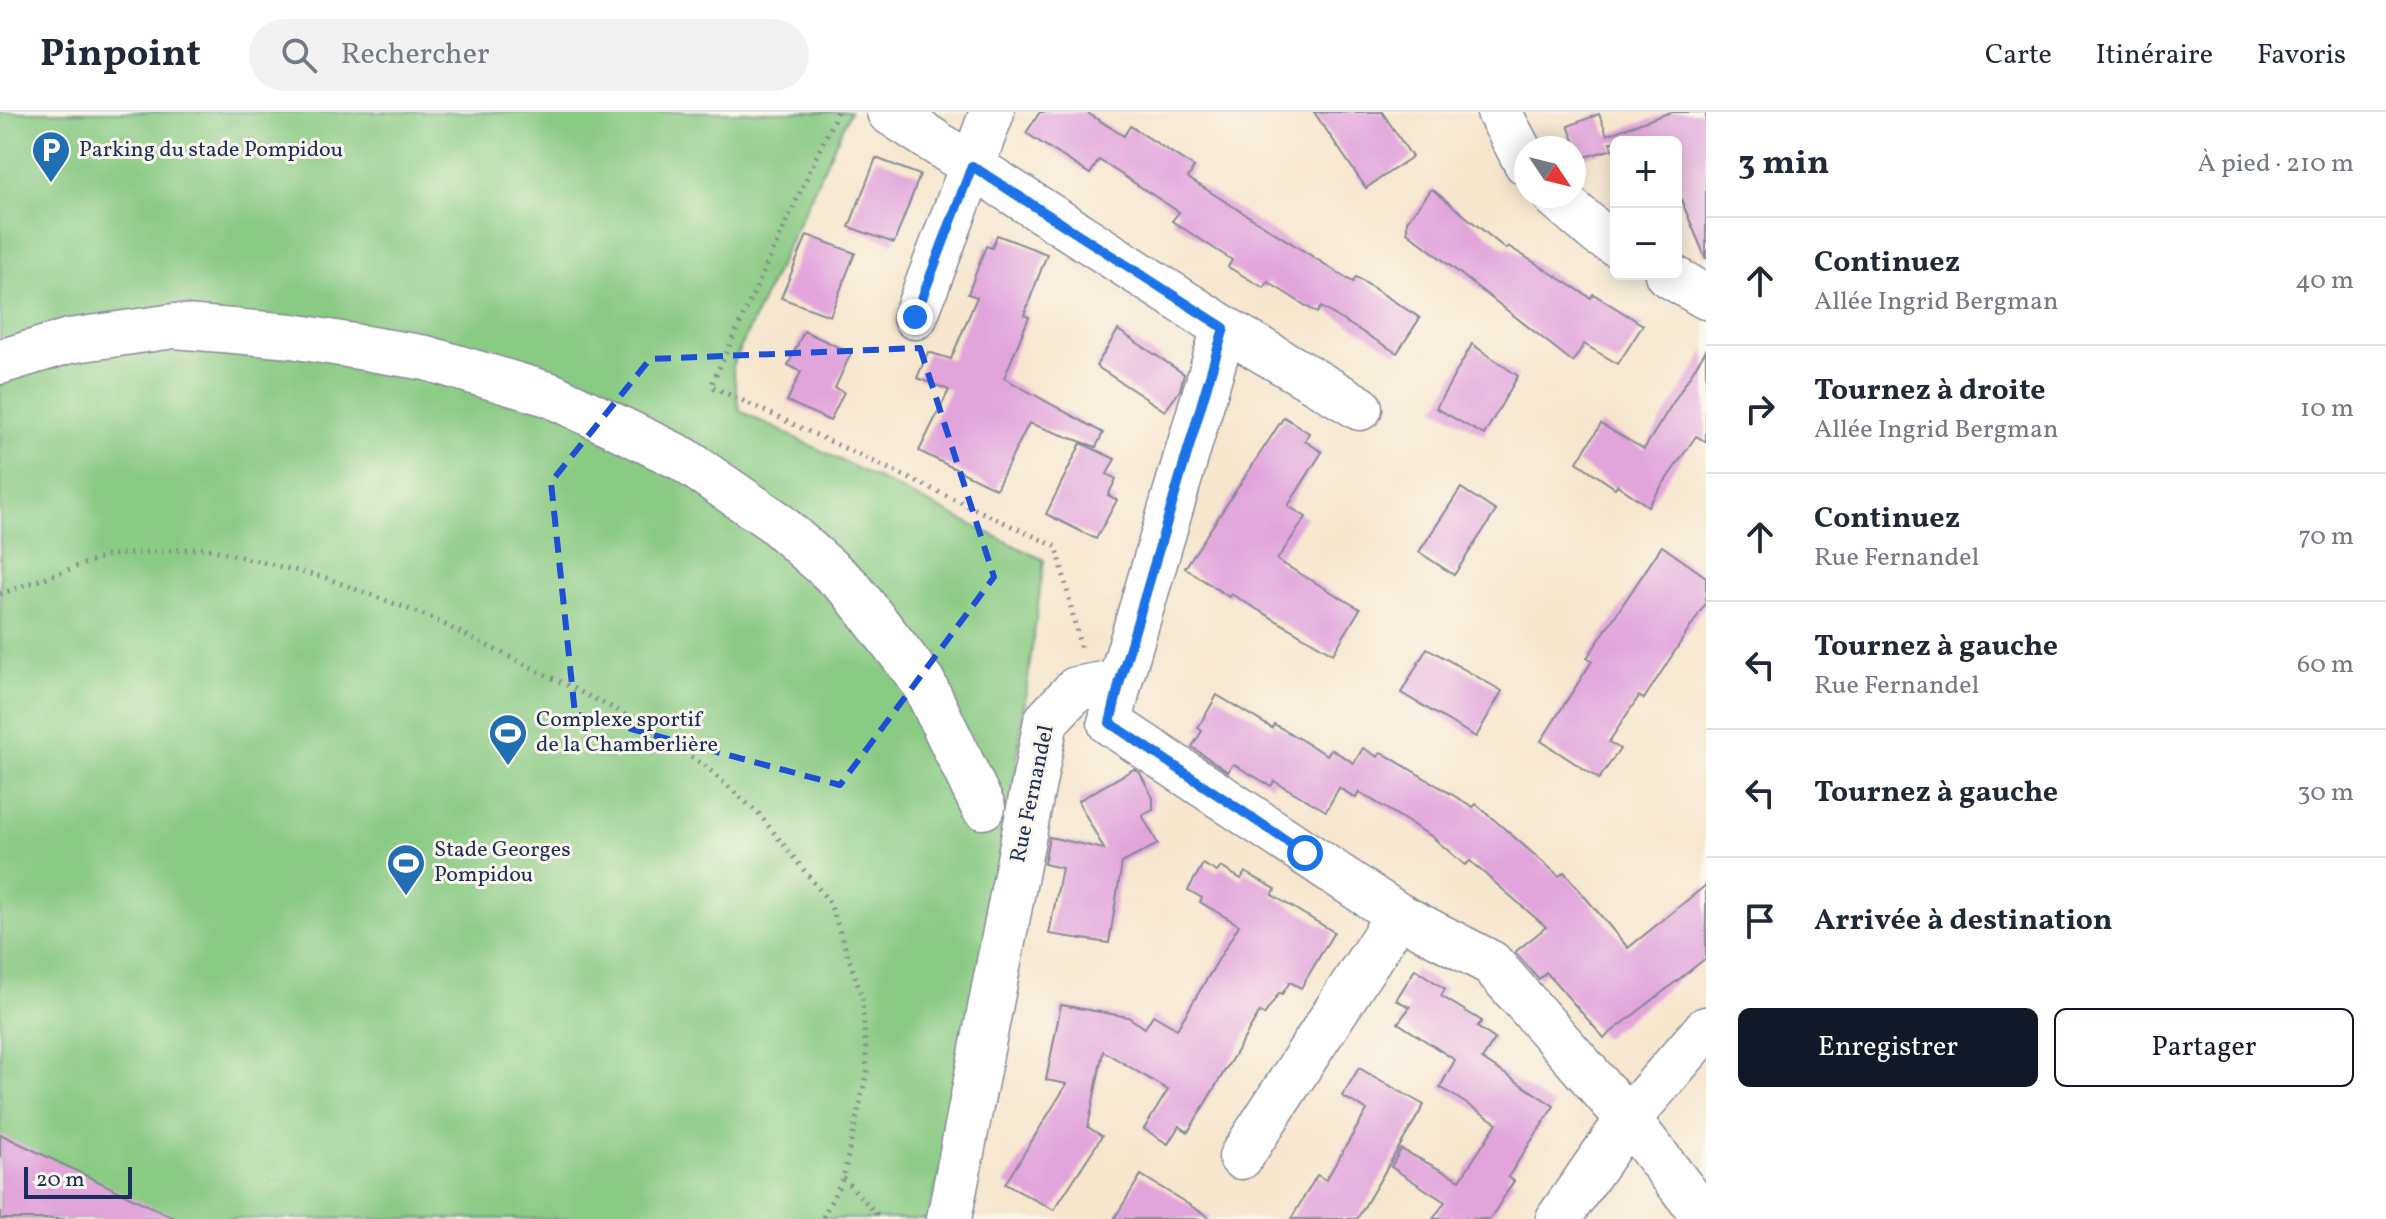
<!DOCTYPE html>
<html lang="fr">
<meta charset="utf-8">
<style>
body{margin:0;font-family:Vollkorn,serif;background:#f2f2f3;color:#1f2937}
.controls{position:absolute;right:24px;top:24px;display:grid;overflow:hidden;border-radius:12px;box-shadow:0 4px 20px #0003}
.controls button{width:72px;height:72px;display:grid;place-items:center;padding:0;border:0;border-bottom:2px solid #e0e1e3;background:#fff;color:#1f2937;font:40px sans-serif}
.compass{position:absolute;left:1514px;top:24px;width:72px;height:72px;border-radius:50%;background:#fff;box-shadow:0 4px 20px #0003;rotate:125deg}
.scale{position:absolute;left:24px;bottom:20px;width:108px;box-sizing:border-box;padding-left:8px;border:4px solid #1b2f5e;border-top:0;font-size:22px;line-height:28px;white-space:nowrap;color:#1b2f5e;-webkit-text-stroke:6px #fbf7ec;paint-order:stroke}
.stop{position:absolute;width:24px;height:24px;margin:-18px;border:6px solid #1a73e8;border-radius:50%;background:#fff}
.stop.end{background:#1a73e8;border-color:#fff;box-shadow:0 2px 8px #0008}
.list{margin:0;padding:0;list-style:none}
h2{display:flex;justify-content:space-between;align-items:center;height:104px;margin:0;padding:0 32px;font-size:34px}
h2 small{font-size:26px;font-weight:400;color:#747a83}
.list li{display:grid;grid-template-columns:52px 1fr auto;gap:24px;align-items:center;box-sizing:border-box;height:128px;padding:0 32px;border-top:2px solid #e0e1e3}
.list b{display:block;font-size:30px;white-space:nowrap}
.list p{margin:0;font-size:26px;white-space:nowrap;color:#747a83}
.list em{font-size:26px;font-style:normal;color:#747a83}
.actions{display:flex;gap:16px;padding:24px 32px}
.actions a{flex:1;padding:18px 0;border:2px solid #111827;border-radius:12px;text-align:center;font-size:28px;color:#111827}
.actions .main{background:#111827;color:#fff}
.icon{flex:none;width:44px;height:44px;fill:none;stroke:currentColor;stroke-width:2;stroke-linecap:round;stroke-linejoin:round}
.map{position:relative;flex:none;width:1706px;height:1107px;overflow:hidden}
header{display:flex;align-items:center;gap:48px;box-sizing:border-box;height:112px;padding:0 40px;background:#fff;border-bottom:2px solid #e0e1e3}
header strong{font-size:38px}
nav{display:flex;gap:44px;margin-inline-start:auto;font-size:28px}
.search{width:560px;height:72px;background:#f2f2f3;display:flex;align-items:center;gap:20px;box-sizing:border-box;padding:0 28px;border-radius:44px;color:#747a83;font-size:30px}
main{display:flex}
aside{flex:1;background:#fff}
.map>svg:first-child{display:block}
.green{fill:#8acb84;stroke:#527d71;stroke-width:2}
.building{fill:#e2a5db}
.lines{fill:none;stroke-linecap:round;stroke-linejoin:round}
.minor-casing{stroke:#888a96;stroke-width:47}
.path{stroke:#888a96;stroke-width:5;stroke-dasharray:2 6;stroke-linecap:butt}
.minor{stroke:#fff;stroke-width:44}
.route{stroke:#1a73e8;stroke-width:10}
.marked{fill:none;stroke:#1d4ed8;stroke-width:6;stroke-dasharray:16 10;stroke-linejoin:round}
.labels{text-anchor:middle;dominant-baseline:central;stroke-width:6;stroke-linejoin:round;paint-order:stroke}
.poi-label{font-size:22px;fill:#1b2f5e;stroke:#fbf7ec;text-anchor:start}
.street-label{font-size:22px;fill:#1b2f5e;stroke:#fbf7ec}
</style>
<header>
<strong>Pinpoint</strong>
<div class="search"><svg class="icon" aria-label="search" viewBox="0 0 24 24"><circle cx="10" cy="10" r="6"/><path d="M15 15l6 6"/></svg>Rechercher</div>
<nav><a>Carte</a><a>Itinéraire</a><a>Favoris</a></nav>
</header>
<main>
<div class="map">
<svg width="1706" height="1107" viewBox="0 0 1706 1107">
<rect width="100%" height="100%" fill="#fbf7ec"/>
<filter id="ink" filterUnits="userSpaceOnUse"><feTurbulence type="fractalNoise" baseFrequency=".0125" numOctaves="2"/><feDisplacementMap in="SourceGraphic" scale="16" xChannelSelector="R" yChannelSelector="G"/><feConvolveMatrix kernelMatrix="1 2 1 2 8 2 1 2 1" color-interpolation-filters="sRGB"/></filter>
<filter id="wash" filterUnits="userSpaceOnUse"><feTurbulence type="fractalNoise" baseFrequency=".006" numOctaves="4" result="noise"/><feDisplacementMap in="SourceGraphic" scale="32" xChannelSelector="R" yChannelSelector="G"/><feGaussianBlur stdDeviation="1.8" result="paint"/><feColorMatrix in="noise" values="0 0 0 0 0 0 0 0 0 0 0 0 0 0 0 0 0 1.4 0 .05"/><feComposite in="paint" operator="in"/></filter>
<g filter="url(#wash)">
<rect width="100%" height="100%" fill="#f6e6ce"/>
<path class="green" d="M0,0H850L732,254L740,299L1044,448L988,861L953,1021L927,1107H0Z"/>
<g id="blocks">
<g class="building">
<path d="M1040,0H1086L1124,24L1130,14L1194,55L1188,66L1353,170L1356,165L1420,206L1397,241L1321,195L1317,201L1268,170L1264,176L1228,155L1232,148L1172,109L1179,100L1099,48L1090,62L1026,21Z"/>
<path d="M1314,0H1382L1412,45L1366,76Z"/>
<path d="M1671,0H1706V147L1676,76V30H1610L1613,37L1581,46L1568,14L1599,2L1607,23Z"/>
<path d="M876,46L920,63L894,131L849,115Z"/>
<path d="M1432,77L1506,137L1508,134L1591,186L1593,182L1643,213L1618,252L1584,232L1573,250L1407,120V109Z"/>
<path d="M807,123L855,141L830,204L781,186Z"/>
<path d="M997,123L1047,142L1024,203L1029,205L1004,266L1103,321L1096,335L1029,311L996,377L919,339L949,278L917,266L928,240L951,247L977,185L968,182L986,134L992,136Z"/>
<path d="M1118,218L1184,262L1180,278L1165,299L1096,254Z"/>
<path d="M804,219L851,241L835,276L844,280L830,309L787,289L801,260L788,253Z"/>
<path d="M1472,232L1518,264L1484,323L1436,296Z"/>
<path d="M1706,238V330L1696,324L1648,394L1617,373L1615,376L1577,350L1601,312L1644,337Z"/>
<path d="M1284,305L1309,321L1305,329L1322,340L1288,394L1306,405L1277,448L1360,497L1333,542L1231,482L1229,485L1185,456Z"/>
<path d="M1081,331L1115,347L1107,362L1116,367L1108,383L1117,388L1096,427L1046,402Z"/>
<path d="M1461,376L1496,399L1454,463L1419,440Z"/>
<path d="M1662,434L1706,465V491L1644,587L1639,584L1609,630L1620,637L1599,667L1541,629L1592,549L1587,546Z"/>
<path d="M1427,536L1502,579L1476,625L1401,581Z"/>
<path d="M1217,583L1272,616L1274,612L1327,643L1331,637L1354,651L1363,636L1378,645L1381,640L1473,695L1476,692L1559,764L1564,760L1628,836L1706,773V846L1604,926L1546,860L1539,867L1515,840L1546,815L1470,749L1465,753L1431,724L1359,680L1356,686L1339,676L1326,699L1274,669L1271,674L1233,652L1228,660L1192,635L1202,619L1198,616Z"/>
<path d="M1134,657L1140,661L1153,686V698L1142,703L1158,732L1122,751L1109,831L1049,822L1062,756L1044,752L1049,725L1104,737L1078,689Z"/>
<path d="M1203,752L1217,760L1221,755L1241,767L1245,760L1276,777L1272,783L1334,820L1301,876L1290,870L1282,882L1279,881L1264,903L1260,900L1188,1020L1179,1014L1168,1032L1144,1017L1168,978L1103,939L1088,1015L1102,1024L1054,1098L1005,1072L1067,972L1046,968L1061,893L1128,905L1145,916L1153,903L1177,917L1239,813L1200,790L1202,786L1188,778Z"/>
<path d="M1415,857L1445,877L1441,884L1482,909L1477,915L1495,927L1482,947L1554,994L1508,1065L1514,1069L1490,1107H1433L1445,1090L1391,1055L1401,1037L1460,1068L1497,1011L1440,975L1455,948L1398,911L1410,895L1396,888Z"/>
<path d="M1359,956L1424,993L1357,1107H1291L1317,1063L1326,1068L1367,998L1342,984Z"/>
<path d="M0,1022L176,1107H0Z"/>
<path d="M1141,1063L1212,1107H1114Z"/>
</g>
</g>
</g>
<g filter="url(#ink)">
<use href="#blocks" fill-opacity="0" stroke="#888a96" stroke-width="2"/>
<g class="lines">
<g class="minor-casing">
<g id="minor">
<path d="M889,0L972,54L915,205"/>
<path d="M1499,0L1526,51"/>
<path d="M1555,84L1599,122L1616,132"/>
<path d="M1667,162L1706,185"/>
<path d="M1224,216L1360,296"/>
<path d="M0,250L69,229L174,214L292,224L426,246L551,283L683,347L774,409L850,476L923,570L983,695"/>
<path d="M1120,569L1110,611L1398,803L1491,851L1628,1007L1706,1107"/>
<path d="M1241,1045L1398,803"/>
<path d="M949,1107L1046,609L1076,577L1120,569L1224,216L972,54L992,0"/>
<path d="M1558,1107L1628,1007L1706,917"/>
</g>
</g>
<g class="path">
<path d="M837,0L711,274L1057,435L1081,538"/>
<path d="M0,482L109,443L205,436L326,466L427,504L617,598L704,653L759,702L830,791L862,885L867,960L843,1066L822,1107"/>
<path d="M843,1066L876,1101L875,1107"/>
</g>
<use href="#minor" class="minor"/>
</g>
</g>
<g class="lines" filter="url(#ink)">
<path class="route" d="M915,205L972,54L1224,216L1120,569L1110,611L1305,741"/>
</g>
<path class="marked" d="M920,236L994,465L840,673L575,602L551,370L650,247Z"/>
<defs>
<g id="parking-pin" transform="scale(2)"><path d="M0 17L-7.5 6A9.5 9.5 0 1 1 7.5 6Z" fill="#1f6fb2" stroke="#fbf7ec"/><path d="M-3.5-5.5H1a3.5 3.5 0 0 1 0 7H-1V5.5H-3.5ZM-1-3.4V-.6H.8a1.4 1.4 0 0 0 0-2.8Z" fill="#fff"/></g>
<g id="stadium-pin" transform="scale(2)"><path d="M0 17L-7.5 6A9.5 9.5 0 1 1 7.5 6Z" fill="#1f6fb2" stroke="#fbf7ec"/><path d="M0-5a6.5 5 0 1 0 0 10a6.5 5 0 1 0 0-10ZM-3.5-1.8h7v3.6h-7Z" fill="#fff"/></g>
</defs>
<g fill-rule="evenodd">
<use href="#parking-pin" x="51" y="38"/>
<use href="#stadium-pin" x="508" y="621"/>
<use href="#stadium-pin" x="406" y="751"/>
</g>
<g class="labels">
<g class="poi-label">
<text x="79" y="38">Parking du stade Pompidou</text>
<text x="536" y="608">Complexe sportif<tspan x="536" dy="25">de la Chamberlière</tspan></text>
<text x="434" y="738">Stade Georges<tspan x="434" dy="25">Pompidou</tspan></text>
</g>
<g class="street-label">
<text transform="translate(1033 682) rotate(-78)">Rue Fernandel</text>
</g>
</g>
</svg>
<div class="controls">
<button>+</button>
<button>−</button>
</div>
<svg class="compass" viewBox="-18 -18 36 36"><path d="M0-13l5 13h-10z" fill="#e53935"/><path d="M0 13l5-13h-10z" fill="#747a83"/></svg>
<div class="scale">20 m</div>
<div class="stop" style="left:1305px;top:741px"></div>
<div class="stop end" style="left:915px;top:205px"></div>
</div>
<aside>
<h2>3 min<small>À pied · 210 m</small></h2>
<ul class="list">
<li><svg class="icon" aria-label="ahead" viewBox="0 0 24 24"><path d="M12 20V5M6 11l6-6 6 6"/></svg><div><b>Continuez</b><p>Allée Ingrid Bergman</p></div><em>40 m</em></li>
<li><svg class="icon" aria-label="right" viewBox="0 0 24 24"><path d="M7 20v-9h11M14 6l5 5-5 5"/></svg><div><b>Tournez à droite</b><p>Allée Ingrid Bergman</p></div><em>10 m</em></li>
<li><svg class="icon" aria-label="ahead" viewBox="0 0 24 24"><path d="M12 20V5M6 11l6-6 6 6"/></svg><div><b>Continuez</b><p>Rue Fernandel</p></div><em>70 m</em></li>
<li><svg class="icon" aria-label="left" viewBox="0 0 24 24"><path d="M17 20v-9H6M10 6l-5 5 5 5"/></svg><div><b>Tournez à gauche</b><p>Rue Fernandel</p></div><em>60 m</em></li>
<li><svg class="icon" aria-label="left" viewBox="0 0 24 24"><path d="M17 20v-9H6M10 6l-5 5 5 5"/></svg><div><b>Tournez à gauche</b></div><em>30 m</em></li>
<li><svg class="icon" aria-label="arrive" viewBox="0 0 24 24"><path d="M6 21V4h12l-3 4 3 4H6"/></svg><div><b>Arrivée à destination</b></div></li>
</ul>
<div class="actions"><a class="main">Enregistrer</a><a>Partager</a></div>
</aside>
</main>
